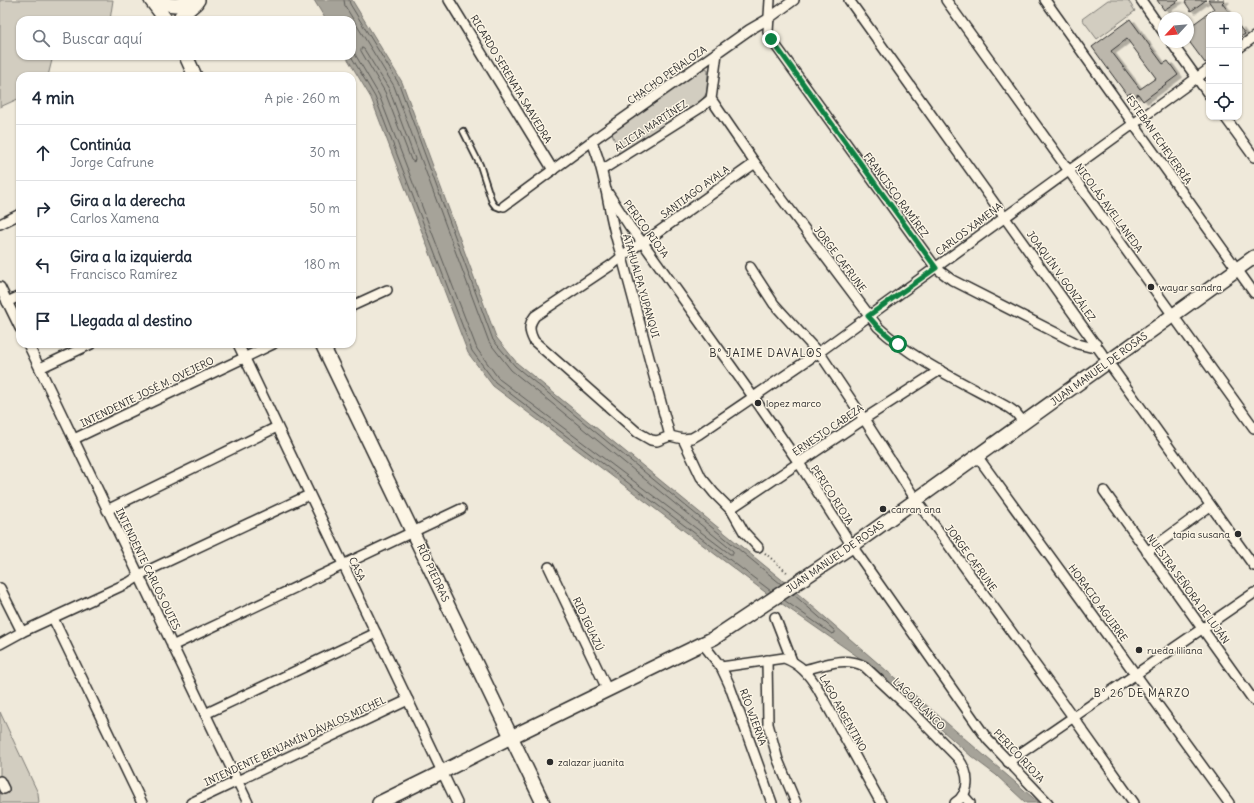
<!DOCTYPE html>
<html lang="es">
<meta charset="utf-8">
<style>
body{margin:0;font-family:Delius,sans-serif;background:#f6f6f7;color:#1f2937}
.controls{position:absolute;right:12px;top:12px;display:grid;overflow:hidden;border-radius:8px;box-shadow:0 1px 3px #0004}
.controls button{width:36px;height:36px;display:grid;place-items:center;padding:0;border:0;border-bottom:1px solid #e0e1e3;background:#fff;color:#1f2937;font:20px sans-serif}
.compass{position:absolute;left:1158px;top:12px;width:36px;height:36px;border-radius:50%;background:#fff;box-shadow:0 1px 3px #0004;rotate:244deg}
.stop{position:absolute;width:12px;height:12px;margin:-9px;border:3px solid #0b8043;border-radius:50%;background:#fff}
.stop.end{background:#0b8043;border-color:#fff;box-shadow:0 1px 4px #0008}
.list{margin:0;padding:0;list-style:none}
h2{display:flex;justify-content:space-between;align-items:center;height:52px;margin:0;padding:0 16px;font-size:17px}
h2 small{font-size:13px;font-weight:400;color:#747a83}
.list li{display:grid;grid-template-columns:26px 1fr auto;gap:12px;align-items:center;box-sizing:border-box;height:56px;padding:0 16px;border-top:1px solid #e0e1e3}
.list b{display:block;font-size:15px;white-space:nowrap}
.list p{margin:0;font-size:13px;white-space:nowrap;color:#747a83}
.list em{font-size:13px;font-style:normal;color:#747a83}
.icon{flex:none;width:22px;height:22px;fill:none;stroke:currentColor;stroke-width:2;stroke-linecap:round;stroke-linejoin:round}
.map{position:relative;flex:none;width:1254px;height:803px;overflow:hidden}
.search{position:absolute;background:#fff;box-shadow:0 1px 3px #0004;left:16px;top:16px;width:340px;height:44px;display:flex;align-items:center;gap:10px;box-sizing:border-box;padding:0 14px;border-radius:12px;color:#747a83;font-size:15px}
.panel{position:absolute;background:#fff;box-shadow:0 1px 3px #0004;left:16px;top:72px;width:340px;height:276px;border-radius:12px}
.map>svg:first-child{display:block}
.green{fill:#d2cdc0;stroke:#7e7c76}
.water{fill:#a6a399;stroke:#75736d}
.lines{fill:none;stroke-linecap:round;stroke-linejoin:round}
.shore{stroke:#5c5b57;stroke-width:1}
.building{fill:#bcb7ac;stroke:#2b2b2b;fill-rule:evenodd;filter:url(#shadow)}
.lane-casing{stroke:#2b2b2b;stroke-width:8}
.street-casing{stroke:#2b2b2b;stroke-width:12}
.secondary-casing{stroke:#2b2b2b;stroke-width:16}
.path{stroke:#2b2b2b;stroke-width:2;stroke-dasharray:1 3;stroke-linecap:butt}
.lane{stroke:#fcf5e5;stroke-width:4.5}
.street{stroke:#fcf5e5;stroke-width:9}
.secondary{stroke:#fcf5e5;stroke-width:13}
.route{stroke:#0b8043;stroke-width:5}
.poi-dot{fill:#2b2b2b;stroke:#fcf5e5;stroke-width:1.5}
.labels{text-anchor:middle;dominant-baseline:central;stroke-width:3;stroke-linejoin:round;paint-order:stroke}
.street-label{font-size:10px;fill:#2b2b2b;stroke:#fcf5e5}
.poi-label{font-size:10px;fill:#2b2b2b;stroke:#fcf5e5;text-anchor:start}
.neighbourhood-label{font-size:11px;letter-spacing:1px;fill:#2b2b2b;stroke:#fcf5e5}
</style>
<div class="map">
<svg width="1254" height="803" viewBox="0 0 1254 803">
<defs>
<filter id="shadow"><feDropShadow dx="4.5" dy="2.5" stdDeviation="0" flood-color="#0004"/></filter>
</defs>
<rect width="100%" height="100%" fill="#efe9da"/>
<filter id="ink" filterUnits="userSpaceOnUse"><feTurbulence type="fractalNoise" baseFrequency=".025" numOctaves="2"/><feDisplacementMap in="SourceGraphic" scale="8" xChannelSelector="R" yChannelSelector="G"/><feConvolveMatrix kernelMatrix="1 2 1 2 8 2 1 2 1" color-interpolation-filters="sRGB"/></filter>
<g filter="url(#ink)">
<g class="green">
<path d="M0,0H113L110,20H20V56H53L48,76H20V98L0,107Z"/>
<path d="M1108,0H1128L1135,11L1097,39L1082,19Z"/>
<path d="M703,68L708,69L707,92L702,100L619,154L612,133Z"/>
<path d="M0,712L38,793L39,803H0Z"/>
</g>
<path class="water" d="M314,0H352L402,82L496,337L517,363L781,579L1039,803H1026L996,775L972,757L867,663L765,592L493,386L468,353L371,98L346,56H352V20H326Z"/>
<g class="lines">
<g class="shore">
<path d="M344,0L345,6L394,86L489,342L511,370L733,551V554H730L499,379L477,349L379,95L352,49"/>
<path d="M349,0L350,4L399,84L493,340L515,366L781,584"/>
<path d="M362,48L364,49L389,89L415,159L414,162L411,160L385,92L361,51Z"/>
<path d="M351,56L375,97L472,351L495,382L771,591"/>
<path d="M784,600L832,634L835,633V631L793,594"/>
</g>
</g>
<g class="building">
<path d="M1157,0H1179L1164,10Z"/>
<path d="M1188,0H1206L1191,11L1185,2Z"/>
<path d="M1208,0H1225L1222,3L1231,15H1209V60L1205,63L1188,40V28L1214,9Z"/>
<path d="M1130,19L1163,64L1168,61L1178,75L1143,101L1138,94L1134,97L1131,93L1127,95L1092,47ZM1127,39L1156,78L1140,89L1111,51Z"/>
<path d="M1239,26L1245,34L1239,38Z"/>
</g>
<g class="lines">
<g class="lane-casing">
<path id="lane" d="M463,131L480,165L492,202L495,206L500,208L504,206"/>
</g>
<g class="street-casing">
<g id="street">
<path d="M449,0L553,170"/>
<path d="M770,0L768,32L771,39L936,268L952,280L1078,344L1090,347L1096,344"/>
<path d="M849,0L1254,566"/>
<path d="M946,0L1254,428"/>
<path d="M1045,0L1254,293"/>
<path d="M1141,0L1164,33"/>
<path d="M1171,42L1209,95"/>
<path d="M1239,48L1254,37"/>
<path d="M717,53L712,92L711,99L755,163L878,327C914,361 966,384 1009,408L1016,413L1024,423"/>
<path d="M1225,117L1254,157"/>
<path d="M592,142C608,179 608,219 622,257L670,436"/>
<path d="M755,163L650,238L630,250L613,264L535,316C528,325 529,331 534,341L637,432L651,440L657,441L670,436L683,439L692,438L699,434L818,353L1209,69"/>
<path d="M602,170L700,108L711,99"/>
<path d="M606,190L630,227L643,243L754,398L799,463L852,546L976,723L988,740L1048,803"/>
<path d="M504,206L600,135L749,30L768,19L794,0"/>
<path d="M0,224L20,214"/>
<path d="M750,267L774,304L823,358L864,419L916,500L1073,717L1134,803"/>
<path d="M0,287L20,328"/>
<path d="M7,302L20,296"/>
<path d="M352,306L387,290"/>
<path d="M28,344L248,803"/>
<path d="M238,344L457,803"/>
<path d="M40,368L91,344"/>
<path d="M74,439L273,344"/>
<path d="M683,439L701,477L714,493L732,511L744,532L758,547"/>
<path d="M977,456L1229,803"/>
<path d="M1104,491L1254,701"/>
<path d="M730,509L864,419L940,370"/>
<path d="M107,510L277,427"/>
<path d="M1147,552L1210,506"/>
<path d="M549,567L608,691"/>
<path d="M0,588L22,632"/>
<path d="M775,617L792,661"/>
<path d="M53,618L142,803"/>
<path d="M0,644L22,632L130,582L145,572L309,495"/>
<path d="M703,644L721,667L729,684L772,803"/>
<path d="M172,646L461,509"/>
<path d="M767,660L768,724L778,760L796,803"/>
<path d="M721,667L784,658C800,664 809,674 818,689L881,803"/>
<path d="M804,670C824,665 845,656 864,666L907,706L958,758C969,773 972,791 955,803"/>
<path d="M205,714L376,633"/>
<path d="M1008,762L1254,593"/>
<path d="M0,781L4,789"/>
<path d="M963,795L970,803"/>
<path d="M191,803L408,700"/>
</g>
</g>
<g class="secondary-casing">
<g id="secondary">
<path d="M151,0L166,20"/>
<path d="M156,0C171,8 183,5 198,0"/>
<path d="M179,20L181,16L196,3"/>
<path d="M186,56L195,76"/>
<path d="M322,344L543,803"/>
<path d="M379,803L442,772L511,737L714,638L852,546L1254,257"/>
</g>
</g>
<path class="path" d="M765,553L789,574"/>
<use href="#lane" class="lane"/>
<use href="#street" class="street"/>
<use href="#secondary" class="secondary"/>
</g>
</g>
<g class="lines" filter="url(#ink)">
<path class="route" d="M771,39L936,268L868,316L878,327L898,344"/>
</g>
<g class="poi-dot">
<circle cx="1151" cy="287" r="4"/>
<circle cx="758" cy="403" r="4"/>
<circle cx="883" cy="509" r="4"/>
<circle cx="1238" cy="534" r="4"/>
<circle cx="1139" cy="650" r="4"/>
<circle cx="550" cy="762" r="4"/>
</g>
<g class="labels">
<g class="street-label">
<text transform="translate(667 75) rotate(-35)">CHACHO PEÑALOZA</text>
<text transform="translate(511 79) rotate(59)">RICARDO SERENATA SAAVEDRA</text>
<text transform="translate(651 126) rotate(-33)">ALICIA MARTÍNEZ</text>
<text transform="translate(1159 140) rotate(55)">ESTEBAN ECHEVERRÍA</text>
<text transform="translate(695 192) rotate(-36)">SANTIAGO AYALA</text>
<text transform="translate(896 195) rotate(54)">FRANCISCO RAMÍREZ</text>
<text transform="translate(1109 208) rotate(54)">NICOLÁS AVELLANEDA</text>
<text transform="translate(646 229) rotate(54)">PERICO RIOJA</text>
<text transform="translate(969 229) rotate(-37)">CARLOS XAMENA</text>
<text transform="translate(840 259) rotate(53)">JORGE CAFRUNE</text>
<text transform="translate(1061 276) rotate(54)">JOAQUÍN V. GONZÁLEZ</text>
<text transform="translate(641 286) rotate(74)">ATAHUALPA YUPANQUI</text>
<text transform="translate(1099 369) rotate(-36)">JUAN MANUEL DE ROSAS</text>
<text transform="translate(147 392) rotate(-26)">INTENDENTE JOSÉ M. OVEJERO</text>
<text transform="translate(828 430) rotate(-34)">ERNESTO CABEZA</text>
<text transform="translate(832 495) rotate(57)">PERICO RIOJA</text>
<text transform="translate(835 557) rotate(-35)">JUAN MANUEL DE ROSAS</text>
<text transform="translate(971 558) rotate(54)">JORGE CAFRUNE</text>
<text transform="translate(148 569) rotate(64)">INTENDENTE CARLOS OUTES</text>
<text transform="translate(357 569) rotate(64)">CASA</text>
<text transform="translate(433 573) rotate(65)">RÍO PIEDRAS</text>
<text transform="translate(1188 589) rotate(54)">NUESTRA SEÑORA DE LUJÁN</text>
<text transform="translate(1098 603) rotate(54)">HORACIO AGUIRRE</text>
<text transform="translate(588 624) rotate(65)">RIO IGUAZÚ</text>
<text transform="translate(919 704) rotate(45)">LAGO BLANCO</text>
<text transform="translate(843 713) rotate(61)">LAGO ARGENTINO</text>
<text transform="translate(753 717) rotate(70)">RÍO WIERNA</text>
<text transform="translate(295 741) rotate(-25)">INTENDENTE BENJAMÍN DÁVALOS MICHEL</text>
<text transform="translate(1019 756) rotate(47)">PERICO RIOJA</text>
</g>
<g class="poi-label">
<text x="1159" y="287">wayar sandra</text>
<text x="766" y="403">lopez marco</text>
<text x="891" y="509">carran ana</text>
<text x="1230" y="534" text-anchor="end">tapia susana</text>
<text x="1147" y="650">rueda liliana</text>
<text x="558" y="762">zalazar juanita</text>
</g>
<g class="neighbourhood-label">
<text x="766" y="353">B° JAIME DAVALOS</text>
<text x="1142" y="693">B° 26 DE MARZO</text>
</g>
</g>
</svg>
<div class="controls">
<button>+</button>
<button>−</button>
<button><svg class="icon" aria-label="locate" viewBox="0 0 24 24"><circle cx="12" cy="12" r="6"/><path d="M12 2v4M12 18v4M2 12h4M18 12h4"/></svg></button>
</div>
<svg class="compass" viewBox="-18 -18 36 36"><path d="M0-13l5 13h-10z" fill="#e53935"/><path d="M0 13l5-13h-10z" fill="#747a83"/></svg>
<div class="stop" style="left:898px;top:344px"></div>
<div class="stop end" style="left:771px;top:39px"></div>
<div class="search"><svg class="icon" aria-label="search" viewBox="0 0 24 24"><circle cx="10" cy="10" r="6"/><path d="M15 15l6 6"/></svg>Buscar aquí</div>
<section class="panel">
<h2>4 min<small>A pie · 260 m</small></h2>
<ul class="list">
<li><svg class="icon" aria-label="ahead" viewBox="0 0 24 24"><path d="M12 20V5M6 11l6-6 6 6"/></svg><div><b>Continúa</b><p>Jorge Cafrune</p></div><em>30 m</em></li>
<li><svg class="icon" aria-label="right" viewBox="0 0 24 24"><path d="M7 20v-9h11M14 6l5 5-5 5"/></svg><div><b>Gira a la derecha</b><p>Carlos Xamena</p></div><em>50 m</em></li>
<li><svg class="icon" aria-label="left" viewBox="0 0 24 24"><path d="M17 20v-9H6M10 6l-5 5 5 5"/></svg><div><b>Gira a la izquierda</b><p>Francisco Ramírez</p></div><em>180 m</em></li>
<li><svg class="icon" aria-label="arrive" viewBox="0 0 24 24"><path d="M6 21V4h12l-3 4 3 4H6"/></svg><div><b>Llegada al destino</b></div></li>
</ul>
</section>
</div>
